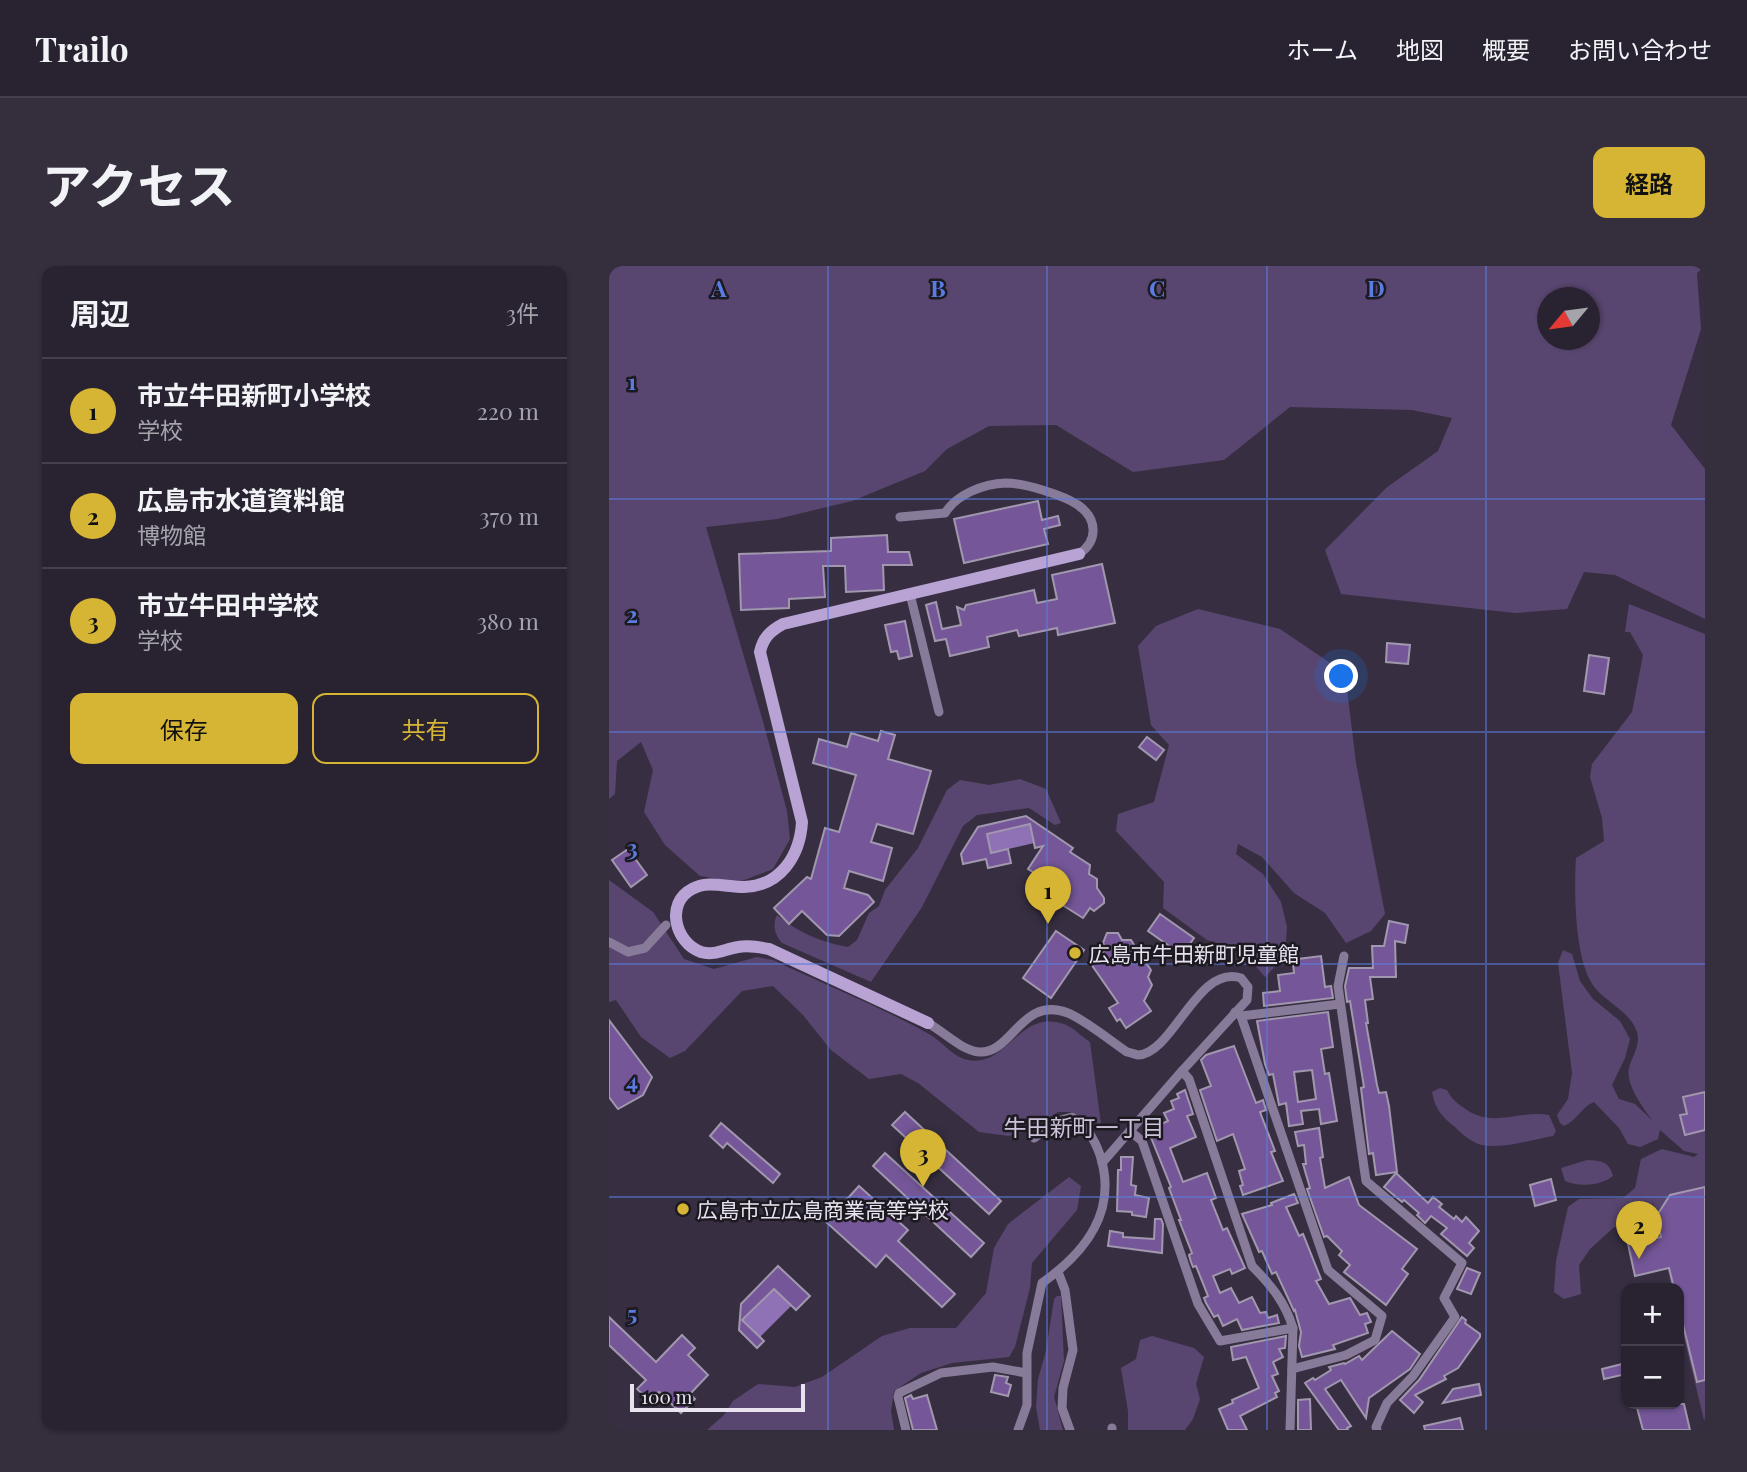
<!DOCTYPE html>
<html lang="ja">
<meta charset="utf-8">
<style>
body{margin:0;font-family:"Playfair Display","Noto Sans JP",serif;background:#352f3d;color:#f1f3f6}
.controls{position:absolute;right:21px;bottom:21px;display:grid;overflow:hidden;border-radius:14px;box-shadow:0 2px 5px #0004}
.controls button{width:63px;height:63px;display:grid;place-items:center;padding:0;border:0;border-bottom:2px solid #45404d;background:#292331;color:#f1f3f6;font:35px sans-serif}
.compass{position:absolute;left:928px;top:21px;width:63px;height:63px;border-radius:50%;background:#292331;box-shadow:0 2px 5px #0004;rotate:241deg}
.scale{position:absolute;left:21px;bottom:18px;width:175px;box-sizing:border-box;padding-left:7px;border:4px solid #e8e3ef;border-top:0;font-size:19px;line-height:24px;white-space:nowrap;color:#e8e3ef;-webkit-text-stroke:5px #1d1921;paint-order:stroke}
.you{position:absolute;left:733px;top:411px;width:24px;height:24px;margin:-18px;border:5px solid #fff;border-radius:50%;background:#1a73e8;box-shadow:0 0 0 10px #1a73e833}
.badge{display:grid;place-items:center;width:46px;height:46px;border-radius:50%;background:#d6b534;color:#111;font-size:23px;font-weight:700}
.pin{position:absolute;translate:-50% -58px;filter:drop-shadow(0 2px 4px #0008)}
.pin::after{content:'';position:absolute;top:37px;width:24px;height:21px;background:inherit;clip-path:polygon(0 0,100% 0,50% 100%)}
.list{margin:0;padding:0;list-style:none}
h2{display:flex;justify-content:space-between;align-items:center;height:91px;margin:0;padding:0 28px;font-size:30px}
h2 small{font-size:23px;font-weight:400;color:#a5a4ab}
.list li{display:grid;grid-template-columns:46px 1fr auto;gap:21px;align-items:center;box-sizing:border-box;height:105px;padding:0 28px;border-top:2px solid #45404d}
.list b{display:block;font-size:26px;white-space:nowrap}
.list p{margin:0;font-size:23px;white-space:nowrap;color:#a5a4ab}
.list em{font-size:23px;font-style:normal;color:#a5a4ab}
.actions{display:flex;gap:14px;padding:21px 28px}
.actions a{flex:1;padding:16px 0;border:2px solid #d6b534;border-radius:14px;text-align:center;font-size:24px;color:#d6b534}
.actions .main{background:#d6b534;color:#111}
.map{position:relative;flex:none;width:1096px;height:1164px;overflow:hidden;border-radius:14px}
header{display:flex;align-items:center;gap:42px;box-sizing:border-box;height:98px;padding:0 35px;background:#292331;border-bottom:2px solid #45404d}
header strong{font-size:33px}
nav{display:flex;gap:38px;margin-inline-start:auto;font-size:24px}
.intro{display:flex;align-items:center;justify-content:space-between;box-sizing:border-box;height:168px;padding:0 42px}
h1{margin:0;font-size:49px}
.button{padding:18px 32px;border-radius:14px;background:#d6b534;color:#111;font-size:24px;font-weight:700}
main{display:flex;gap:42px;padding:0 42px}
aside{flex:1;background:#292331;border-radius:14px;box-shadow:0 2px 5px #0004}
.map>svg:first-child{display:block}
.green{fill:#594670;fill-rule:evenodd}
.water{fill:#8f71b5}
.building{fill:#755799;stroke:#a197ae;stroke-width:2;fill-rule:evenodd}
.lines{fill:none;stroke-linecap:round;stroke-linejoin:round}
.street{stroke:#887b9a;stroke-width:9}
.secondary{stroke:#b8a3d4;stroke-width:12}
.grid{fill:none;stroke:#5a7bdf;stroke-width:2;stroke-opacity:0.55}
.poi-dot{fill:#d6b534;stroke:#1d1921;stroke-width:2.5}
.labels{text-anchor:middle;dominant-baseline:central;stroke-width:5;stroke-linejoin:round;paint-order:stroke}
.poi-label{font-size:21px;fill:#e8e3ef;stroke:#1d1921;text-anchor:start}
.neighbourhood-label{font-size:23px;fill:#ccc3da;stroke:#1d1921}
.grid-label{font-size:23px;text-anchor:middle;font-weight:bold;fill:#5a7bdf;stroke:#1d1921;stroke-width:5;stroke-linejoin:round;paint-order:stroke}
</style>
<header>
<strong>Trailo</strong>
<nav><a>ホーム</a><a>地図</a><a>概要</a><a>お問い合わせ</a></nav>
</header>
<div class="intro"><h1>アクセス</h1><a class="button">経路</a></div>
<main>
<aside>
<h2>周辺<small>3件</small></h2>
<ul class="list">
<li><span class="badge">1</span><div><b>市立牛田新町小学校</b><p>学校</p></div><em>220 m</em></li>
<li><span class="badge">2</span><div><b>広島市水道資料館</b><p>博物館</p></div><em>370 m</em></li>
<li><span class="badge">3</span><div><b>市立牛田中学校</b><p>学校</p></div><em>380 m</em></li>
</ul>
<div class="actions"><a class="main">保存</a><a>共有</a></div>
</aside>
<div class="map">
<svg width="1096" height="1164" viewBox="0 0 1096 1164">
<rect width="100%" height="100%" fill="#372f41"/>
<g class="green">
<path d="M0,0H1096L1088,7L1092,63L1062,159L1096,203V353L1006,309L975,306L958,343L906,347L732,328L716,284L777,222L829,185L843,152L803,144L681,141L615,194L524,206L447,159L380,160L338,183L316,205L243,235L168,253L97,261L155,459L178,545L181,573L164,603L130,616L91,610L56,579L35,546L44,504L32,476L8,495L6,528L0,533ZM939,32H981V74H939Z"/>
<path d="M1020,338L1096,368V1158L1070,1051V1022H1063L1044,937L1035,952L1004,962L981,983L970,999L972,1028L955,1033L945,1026L947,995L959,941L970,933L1014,932L1026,922L1032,893L1053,883L1085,891L1089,888L1075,885L1051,864L1049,873L1031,881L1019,878L1010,862L985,836C972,841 968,855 955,860L951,857L948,849L959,833L963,807L949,697L954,684L963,688L971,715L984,733L1011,755L1021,773L1016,792L1003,819L1010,833L1026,838L1044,855C1035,843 1016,818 1020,802C1023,790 1032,779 1028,766C1021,746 1000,738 987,723C965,698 965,625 967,592L995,575L993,552L981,511L983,498L1023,446L1034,389L1021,366H1016Z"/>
<path d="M589,343L671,363L736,407L747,497L776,648L762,665L737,677L716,647L685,627L653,591L629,578L627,588L654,608L672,636L678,661L676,690L656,711L633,684L598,674L554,642L555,616L507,565L509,548L545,536L560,479L542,459L529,380L547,360Z"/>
<path d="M411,513L437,523L452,557L446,559L420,542L368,549L354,560L313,641L262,716L173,677C166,669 163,659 168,649C190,667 212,676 239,681L248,674L260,647L270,640L276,624L309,582L338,524L351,514L380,519Z"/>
<path d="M0,614L44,646L75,693L105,703L148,691L164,694C216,719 270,740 320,768C332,774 342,789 355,793C398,806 408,742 455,758C464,761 473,771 481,776L492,858H480L464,846H449L422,864L400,870L370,866L309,817L292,808L260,813L222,784L194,749L164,720L133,725L76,785L61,792L32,771L7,734L0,736Z"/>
<path d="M831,822L838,824C843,834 849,838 858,844C884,862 910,844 940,849L947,865L944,870C922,874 895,883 873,879C863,877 853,868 846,861C833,851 826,843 823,826Z"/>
<path d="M978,894C992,895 1000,895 1004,910C993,920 969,921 956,915L952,902Z"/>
<path d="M460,911L472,920L468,944L423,997L421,1022L406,1081L400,1091L343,1097L312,1107L285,1125L282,1145L285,1164H98L115,1149L124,1135L149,1118L186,1121L213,1111L273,1070L301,1062H347L377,1027L385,982L399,958Z"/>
<path d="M448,1030H452L455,1095L445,1131L454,1164H431L427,1141L429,1113L437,1085L445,1033Z"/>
<path d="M543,1070L585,1082L595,1091L587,1118L591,1133L584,1153L576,1164H519V1145L512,1102L527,1093L531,1074Z"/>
</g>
<g class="water">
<path d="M421,558L425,577L382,587L378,568Z"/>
<path d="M165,1023L182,1040L151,1071L133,1054Z"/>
</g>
<g class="building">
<path d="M429,235L433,254L449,250L451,259L435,263L439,278L355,297L345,253Z"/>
<path d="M278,269L279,286H300L303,299H274L275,324L237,326L236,300H214L216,331L180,333V342L132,344L130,288L222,285V272Z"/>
<path d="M493,298L506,357L449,369L448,362L410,370L408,364L378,371L380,381L341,390L337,373L326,375L317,339L327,336L333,363L352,359L348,341L355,344L357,339L425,324L428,337L448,333L443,309Z"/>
<path d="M296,355L303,390L290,393L288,385L282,386L276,359Z"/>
<path d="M778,377L801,379L799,398L777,396Z"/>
<path d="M980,389L1000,392L995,428L975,425Z"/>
<path d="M272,465L286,469L279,493L322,505L304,568L268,558L262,576L283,582L274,615L240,605L235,622L259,629L265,636L230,670L218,669L193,645L180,658L165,642L198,611L202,613L216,562L230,566L247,509L204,497L210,473L238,481L242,467L269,475Z"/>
<path d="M538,471L555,484L547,494L530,481Z"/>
<path d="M417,550L464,582L461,586L481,599L480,608L488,613V622L495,632V637L485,645L481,642L474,652L428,623L435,613L419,603L434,580L426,582L421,558L378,568L382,587L399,583L402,597L379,602L377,593L354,598L352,588L369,561Z"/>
<path d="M19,583L38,609L22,621L3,594Z"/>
<path d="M551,648L585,672L573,689L539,665Z"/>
<path d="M780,655L799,659L796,677L786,675L787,711H761L764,733L756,734L759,757H757L768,819L770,827L777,826L780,840L788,906L767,909L764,887L760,888L752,822L755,821L741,735L738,736L736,720L740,702H764L763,680H775Z"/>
<path d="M447,665L475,684L442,732L414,712Z"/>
<path d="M498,667H509L513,674H522L527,682L535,680L541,689L537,697L542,704L539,711L543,719L535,735L542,745L517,762L511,753L508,755L500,742L509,737L480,695L498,683L494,677Z"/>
<path d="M712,690L716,721L722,720L724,732L655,740L654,727L671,725L669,709L685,707L684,698H689V693Z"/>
<path d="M719,746L724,781L712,783L716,808L720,807L728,855L712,858L710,843L692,845L694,858L680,860L677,837L670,839L664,808L660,809L656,798L648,755ZM703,804L707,833L689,836L685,806Z"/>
<path d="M0,754L43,811L34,829L9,843L0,831Z"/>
<path d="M625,780L647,837L654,834L657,844L651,846L666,885L662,886L674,915L634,929L631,920L634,919L630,905L636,903L624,868L608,875L591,824L602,820L592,794L597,789Z"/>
<path d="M576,824L584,848L578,850L587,871L561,882L574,916L598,907L607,932L602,934L614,964L618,962L636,1002L623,1008L621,1003L604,1010L611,1027L622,1022L630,1037L643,1031L651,1047L657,1046L659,1052L668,1049L670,1057L633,1064L628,1053L614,1060L609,1049L605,1051L597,1037L595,1032L599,1030L587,1000L584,1001L582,996L580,989L583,987L570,954H572L560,922L562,921L539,864L559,855L555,847L565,843L562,835L570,832L568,828Z"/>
<path d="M1096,826V864L1076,869L1071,849L1078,848L1074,831Z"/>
<path d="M296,846L392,935L380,948L283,859Z"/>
<path d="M112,857L171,908L164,917L118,877L114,882L101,870Z"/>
<path d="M710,862L714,891L711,892L716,922L740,911L750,939L808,983L793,1003L799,1008L777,1039L735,1006L741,999L730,989L733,985L718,970L715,971L698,923L701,922L694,898H697L695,879L689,880L686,866Z"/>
<path d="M276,887L375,977L362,991L264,900Z"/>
<path d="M512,891H524L522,919L527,920L526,929L540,932L537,951L523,949V946L508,945L509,904H512Z"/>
<path d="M787,907L819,937L824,931L833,938L830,941L845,953L847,950L853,956L857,951L870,965L860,977L865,982L858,990L832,968L838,962L822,950L816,957L808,949L810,947L795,934L793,936L775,921Z"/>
<path d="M942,913L947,934L926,940L921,919Z"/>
<path d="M250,920L299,964L289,975L346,1028L333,1041L277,989L267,1001L217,956Z"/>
<path d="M1096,921V1114L1088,1116L1070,1042V1022H1065L1060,1002L1026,1010L1019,978L1052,971L1047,951L1061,929Z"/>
<path d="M685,928L689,937L677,941L690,970L694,968L712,1013L707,1015L720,1038L741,1032L751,1049L758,1047L762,1056L756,1058L759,1067L724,1079L726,1083L693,1091L690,1080L692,1066L686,1044L685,1045L667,1006L663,1008L653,985L650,986L633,948L663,939L662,937Z"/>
<path d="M546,953H552L554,958L553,987L499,980L501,965L514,967V971L545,973Z"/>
<path d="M169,1000L201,1030L187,1044L165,1023L133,1054L155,1075L148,1082L130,1064L132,1038Z"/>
<path d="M858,1002L871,1007L862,1028L848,1023Z"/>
<path d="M0,1051L47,1096L73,1069L86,1082L79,1089L99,1109L81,1128L86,1133L72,1147L50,1126L41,1135L28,1123L37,1114L0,1079Z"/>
<path d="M853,1051L857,1054L856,1057L871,1068V1071L849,1102L835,1110L837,1113L806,1129L814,1136L805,1147L791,1134L810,1114Z"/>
<path d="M783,1065L811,1088L801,1103L760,1132L757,1152L732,1114L716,1123L742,1160L738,1162L739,1164H730L696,1117L704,1112L706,1114L722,1104L720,1101L735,1097L736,1098L750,1090L753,1094Z"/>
<path d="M677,1070L676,1082L670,1083L674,1091L664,1096L669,1108L663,1110L670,1125L666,1127L668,1131L631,1150L638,1164H619L610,1143L624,1137L623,1134L650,1122L637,1091L624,1094L622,1081Z"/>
<path d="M1017,1097V1108L995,1113L993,1103Z"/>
<path d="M386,1109L399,1111L397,1117L402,1119L399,1130L382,1126Z"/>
<path d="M870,1118L872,1129L834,1137L844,1123Z"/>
<path d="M302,1129L304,1133L318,1129L328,1164H304L296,1132Z"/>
<path d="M701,1133L702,1164H689V1134Z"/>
<path d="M1027,1138H1075L1081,1164H1034Z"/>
<path d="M851,1152L854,1164H816L815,1160Z"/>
</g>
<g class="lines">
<g class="street">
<path d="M291,251L336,247C348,228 374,218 397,217C415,217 454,229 469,239C489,253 489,275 470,288"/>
<path d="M301,328L330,446"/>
<path d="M0,676L19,686L36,682L57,659"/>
<path d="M735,690L729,720L757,915L853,997L835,1032L846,1051L804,1110L778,1137L767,1161L768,1164"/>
<path d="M626,746L632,750L719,1004L773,1050L766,1074L737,1089L683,1103"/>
<path d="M632,750L731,738"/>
<path d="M319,757C335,766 352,784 370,786C404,788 412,729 459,747C476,754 502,775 518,786C520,786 528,789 529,789C565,787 588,698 632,712L639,721L638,734L573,805L493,897"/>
<path d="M573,805L580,813L643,1000C662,1019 676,1036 684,1062L681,1164"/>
<path d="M521,865L533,875L589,1038L611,1075L684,1062"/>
<path d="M449,1006L456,1024L464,1084L454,1122L453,1142L461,1164"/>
<path d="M503,1162V1164"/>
<path d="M297,1164L289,1131L290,1127L332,1107L384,1101L417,1107"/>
<path d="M409,1164L418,1139V1087L433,1017C477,986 509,945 491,889C485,872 478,861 463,851L449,855L425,872"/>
</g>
<path class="secondary" d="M319,757L160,683C149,681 140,679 129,681C116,683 105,690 92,686C66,677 56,637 83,623C99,614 117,621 135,621C172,620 191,589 193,556L151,386C154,372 161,365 174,358L470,288"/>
</g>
<path class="grid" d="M219,0V1164M438,0V1164M658,0V1164M877,0V1164M0,233H1096M0,466H1096M0,698H1096M0,931H1096"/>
<g class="poi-dot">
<circle cx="466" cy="687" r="7"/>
<circle cx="74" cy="943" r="7"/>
</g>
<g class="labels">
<g class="poi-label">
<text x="480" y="687">広島市牛田新町児童館</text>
<text x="88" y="943">広島市立広島商業高等学校</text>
</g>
<g class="neighbourhood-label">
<text x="475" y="860">牛田新町一丁目</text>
</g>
</g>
<g class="grid-label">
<text x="110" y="31">A</text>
<text x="329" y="31">B</text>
<text x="548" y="31">C</text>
<text x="767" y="31">D</text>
<text x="23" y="124">1</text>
<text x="23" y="357">2</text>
<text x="23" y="590">3</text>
<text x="23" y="823">4</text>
<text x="23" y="1056">5</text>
</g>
</svg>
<div class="controls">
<button>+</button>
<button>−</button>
</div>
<svg class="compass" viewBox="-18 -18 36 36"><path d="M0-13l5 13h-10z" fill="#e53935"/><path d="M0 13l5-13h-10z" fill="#a5a4ab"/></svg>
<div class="scale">100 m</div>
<div class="you"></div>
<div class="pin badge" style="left:439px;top:658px">1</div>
<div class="pin badge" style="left:1030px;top:993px">2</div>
<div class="pin badge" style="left:314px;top:921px">3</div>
</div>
</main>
